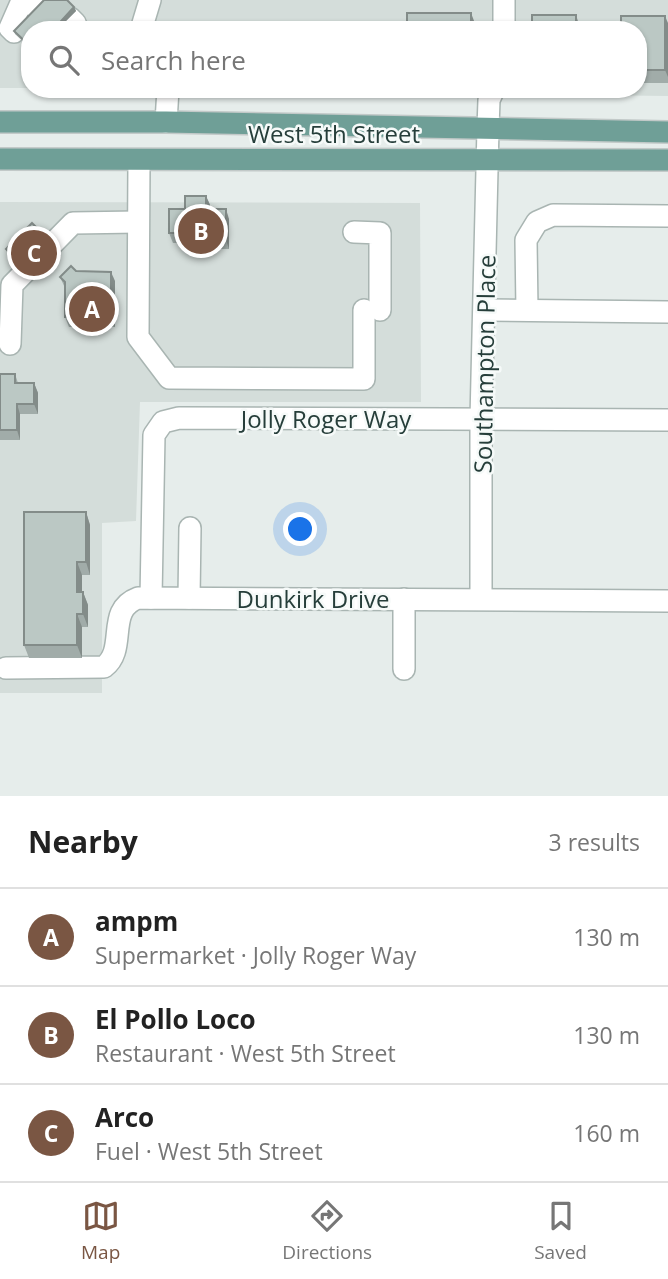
<!DOCTYPE html>
<meta charset="utf-8">
<style>
body{margin:0;font-family:"Open Sans",sans-serif;background:#f6f6f6;color:#222}
.you{position:absolute;left:301px;top:530px;width:24px;height:24px;margin:-18px;border:5px solid #fff;border-radius:50%;background:#1a73e8;box-shadow:0 0 0 10px #1a73e833}
.badge{display:grid;place-items:center;width:46px;height:46px;border-radius:50%;background:#7a5643;color:#fff;font-size:23px;font-weight:700}
.pin{position:absolute;translate:-50% -50%;border:4px solid #fff;box-shadow:0 2px 7px #0006}
.list{margin:0;padding:0;list-style:none}
h2{display:flex;justify-content:space-between;align-items:center;height:91px;margin:0;padding:0 28px;font-size:30px}
h2 small{font-size:23px;font-weight:400;color:#767676}
.list li{display:grid;grid-template-columns:46px 1fr auto;gap:21px;align-items:center;box-sizing:border-box;height:98px;padding:0 28px;border-top:2px solid #e0e0e0}
.list b{display:block;font-size:26px;white-space:nowrap}
.list p{margin:0;font-size:23px;white-space:nowrap;color:#767676}
.list em{font-size:23px;font-style:normal;color:#767676}
.icon{flex:none;width:38px;height:38px;fill:none;stroke:currentColor;stroke-width:2;stroke-linecap:round;stroke-linejoin:round}
.map{position:relative;flex:none;width:668px;height:796px;overflow:hidden}
.search{position:absolute;background:#fff;box-shadow:0 2px 5px #0004;left:21px;right:21px;top:21px;height:77px;display:flex;align-items:center;gap:18px;box-sizing:border-box;padding:0 24px;border-radius:28px;color:#767676;font-size:26px}
.sheet{height:385px;background:#fff}
nav{display:flex;justify-content:space-around;align-items:center;box-sizing:border-box;height:98px;border-top:2px solid #e0e0e0;background:#fff;font-size:19px;color:#767676}
nav a{display:grid;justify-items:center;gap:4px}
nav .on{color:#7a5643}
.map>svg:first-child{display:block}
.built{fill:#d4ddda}
.lines{fill:none;stroke-linecap:round;stroke-linejoin:round}
.minor-casing{stroke:#a9b5b2;stroke-width:24}
.major-casing{stroke:#c2c9c8;stroke-width:24}
.minor{stroke:#fff;stroke-width:21}
.major{stroke:#6f9f97;stroke-width:21}
.wall{fill:#a1aca9}
.shaded-wall{fill:#838c89}
.building{fill:#bbc8c4;stroke:#838c89;stroke-width:2}
.labels{text-anchor:middle;dominant-baseline:central;stroke-width:5;stroke-linejoin:round;paint-order:stroke}
.street-label{font-size:24px;fill:#263e3a;stroke:#f6faf9}
</style>
<div class="map">
<svg width="668" height="796" viewBox="0 0 668 796">
<rect width="100%" height="100%" fill="#e6edeb"/>
<g class="built">
<path d="M0,0H668V96L109,89H638V30H30V88H0Z"/>
<path d="M0,202L420,203L421,402H140L136,521L102,523V693H0Z"/>
</g>
<g class="lines">
<g class="minor-casing">
<g id="minor">
<path d="M504,0V30"/>
<path d="M70,18L75,23L72,30"/>
<path d="M141,30L150,0"/>
<path d="M14,32L10,28L21,3L35,5L39,10"/>
<path d="M166,122L168,89"/>
<path d="M139,160L138,337L169,378L364,379V310"/>
<path d="M354,232L380,233V310"/>
<path d="M486,310L668,312"/>
<path d="M527,310L526,240L537,222L553,215L668,216"/>
<path d="M10,344L12,285L73,223L138,222"/>
<path d="M151,598L154,435L163,422L179,418L668,420"/>
<path d="M189,598L190,528"/>
<path d="M481,599V419L488,128L489,100L494,89"/>
<path d="M6,668L104,667C128,649 105,610 138,598L668,601"/>
<path d="M404,669V599"/>
</g>
</g>
<g class="major-casing">
<g id="major">
<path d="M0,122H166L668,132"/>
<path d="M0,159L668,160"/>
</g>
</g>
<use href="#minor" class="minor"/>
<use href="#major" class="major"/>
</g>
<g class="wall">
<path d="M74,7L76,11L57,30H30V48L15,34L14,31Z"/>
<path d="M668,23V83H638V30Z"/>
<path d="M206,196L210,205V209L229,219V249H197L195,243H173L169,233L185,209Z"/>
<path d="M6,249L60,251L61,255L35,280L7,252Z"/>
<path d="M76,271L115,281V327H69L65,317V288L60,277Z"/>
<path d="M0,374H15L18,383H34L38,393V414H20V440H0Z"/>
<path d="M86,512L90,525V575H82V592H83L88,605V627H82V658H29L24,645Z"/>
</g>
<g class="shaded-wall">
<path d="M74,7L76,11L57,30H53Z"/>
<path d="M471,13L476,26V30H471Z"/>
<path d="M576,15L580,28V30H576Z"/>
<path d="M665,16L668,23V77L665,70Z"/>
<path d="M206,196L210,205V219L206,209Z"/>
<path d="M226,209L229,219V249L226,240Z"/>
<path d="M60,251L61,255L35,280L34,277Z"/>
<path d="M111,272L115,281V327L111,317Z"/>
<path d="M34,383L38,393V414L34,404Z"/>
<path d="M17,404L20,414V440L17,430Z"/>
<path d="M86,512L90,525V575L86,562Z"/>
<path d="M77,562L82,575V605L77,592Z"/>
<path d="M83,592L88,605V627L83,614Z"/>
<path d="M77,614L82,627V658L77,645Z"/>
</g>
<g class="building">
<path d="M44,0H67L74,7L53,30H30V46L14,31Z"/>
<rect x="407" y="13" width="64" height="17"/>
<rect x="532" y="15" width="44" height="15"/>
<path d="M621,16H665V70H638V30H621Z"/>
<path d="M185,196H206V209H226V240H194V233H169V209H185Z"/>
<path d="M32,223L60,251L34,277L6,249Z"/>
<path d="M71,266L76,271L111,272V317H65V282L60,277Z"/>
<path d="M0,374H15V383H34V404H17V430H0Z"/>
<path d="M24,512H86V562H77V592H83V614H77V645H24Z"/>
</g>
<g class="labels">
<g class="street-label">
<text x="334" y="133">West 5th Street</text>
<text transform="translate(484 364) rotate(-89)">Southampton Place</text>
<text x="326" y="418">Jolly Roger Way</text>
<text x="313" y="598">Dunkirk Drive</text>
</g>
</g>
</svg>
<div class="you"></div>
<div class="pin badge" style="left:92px;top:309px">A</div>
<div class="pin badge" style="left:201px;top:231px">B</div>
<div class="pin badge" style="left:34px;top:253px">C</div>
<div class="search"><svg class="icon" aria-label="search" viewBox="0 0 24 24"><circle cx="10" cy="10" r="6"/><path d="M15 15l6 6"/></svg>Search here</div>
</div>
<section class="sheet">
<h2>Nearby<small>3 results</small></h2>
<ul class="list">
<li><span class="badge">A</span><div><b>ampm</b><p>Supermarket · Jolly Roger Way</p></div><em>130 m</em></li>
<li><span class="badge">B</span><div><b>El Pollo Loco</b><p>Restaurant · West 5th Street</p></div><em>130 m</em></li>
<li><span class="badge">C</span><div><b>Arco</b><p>Fuel · West 5th Street</p></div><em>160 m</em></li>
</ul>
</section>
<nav>
<a class="on"><svg class="icon" aria-label="map" viewBox="0 0 24 24"><path d="M3 6l6-2 6 2 6-2v14l-6 2-6-2-6 2zM9 4v14M15 6v14"/></svg>Map</a>
<a><svg class="icon" aria-label="directions" viewBox="0 0 24 24"><path d="M12 3l9 9-9 9-9-9zM9 14v-3h6M13 9l2 2-2 2"/></svg>Directions</a>
<a><svg class="icon" aria-label="saved" viewBox="0 0 24 24"><path d="M7 4h10v16l-5-4-5 4z"/></svg>Saved</a>
</nav>
